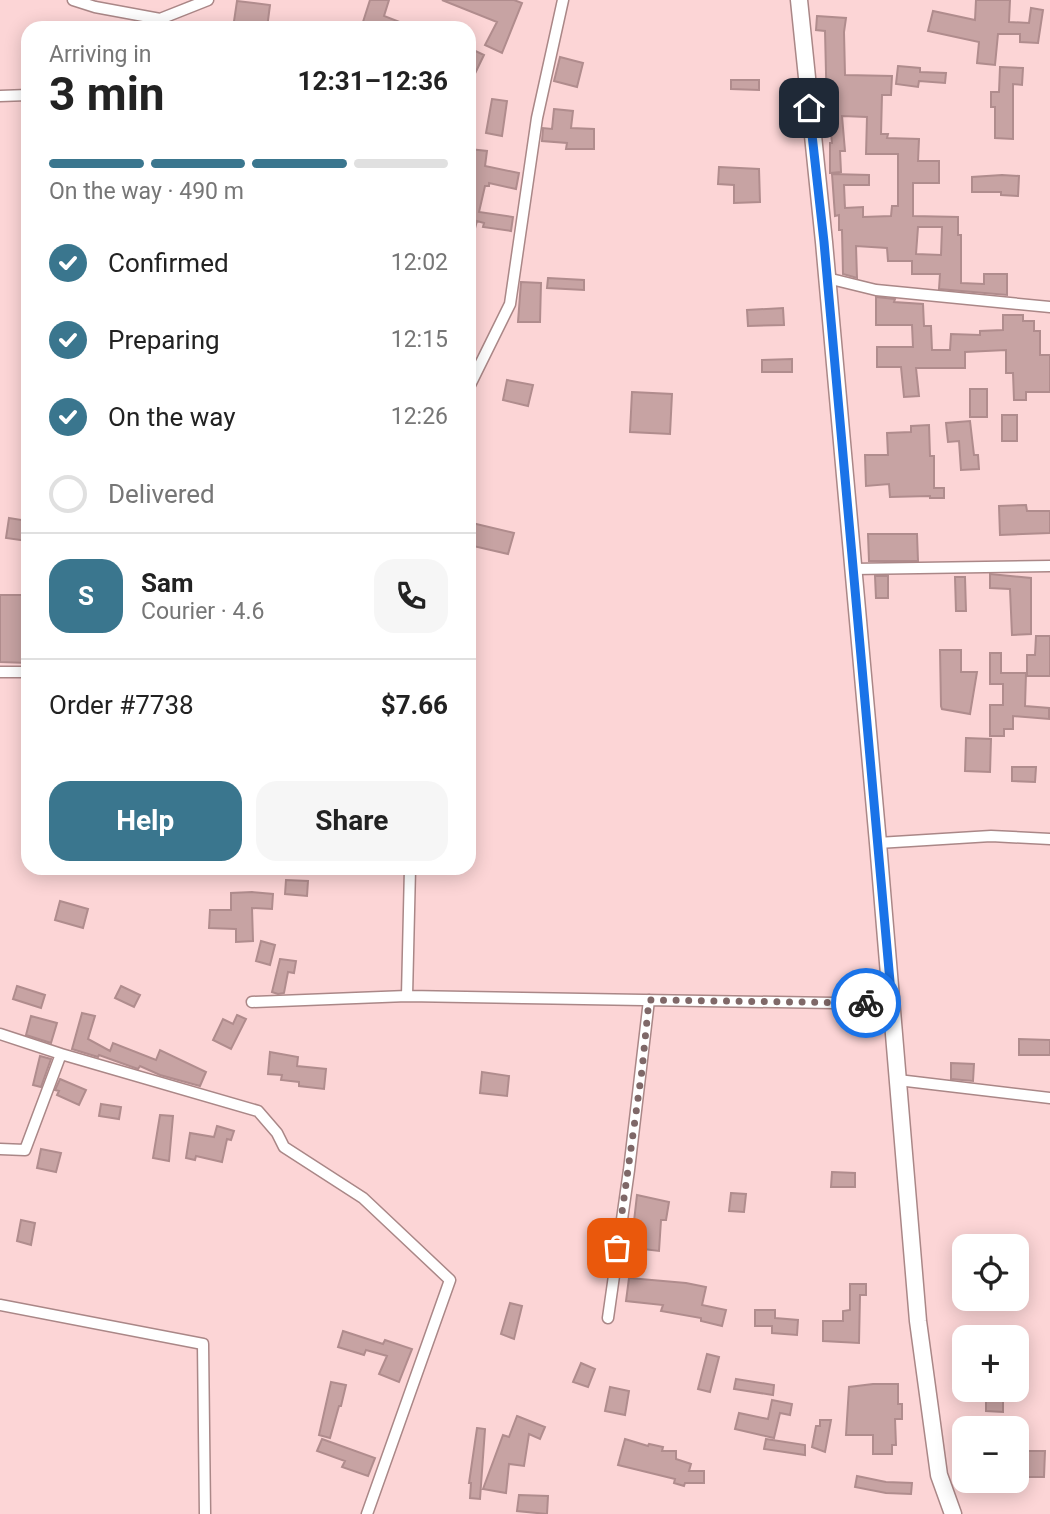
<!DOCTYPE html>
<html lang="en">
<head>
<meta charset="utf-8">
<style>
  body { margin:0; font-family:Roboto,sans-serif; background:#f6f6f6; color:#222; height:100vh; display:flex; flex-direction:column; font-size:26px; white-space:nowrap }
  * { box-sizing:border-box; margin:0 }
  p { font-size:23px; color:#767676 }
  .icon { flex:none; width:38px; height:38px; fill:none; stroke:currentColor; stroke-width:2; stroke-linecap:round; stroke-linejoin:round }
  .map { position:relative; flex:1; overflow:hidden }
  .sheet { position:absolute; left:21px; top:21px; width:455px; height:854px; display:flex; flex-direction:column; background:#fff; border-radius:21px; box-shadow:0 4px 18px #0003 }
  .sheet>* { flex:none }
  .tools { position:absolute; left:952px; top:1234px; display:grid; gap:14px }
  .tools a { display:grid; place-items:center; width:77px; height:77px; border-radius:14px; background:#fff; box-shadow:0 4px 18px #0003; font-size:35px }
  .pin { position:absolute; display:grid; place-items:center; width:60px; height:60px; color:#fff; margin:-30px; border-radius:14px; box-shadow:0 4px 10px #0006 }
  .courier { position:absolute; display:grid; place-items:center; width:70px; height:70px; margin:-35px; border:5px solid #1a73e8; border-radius:50%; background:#fff; color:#222; box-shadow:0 2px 9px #0007 }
  .overview em { font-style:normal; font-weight:700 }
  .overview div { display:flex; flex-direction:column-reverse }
  .overview { display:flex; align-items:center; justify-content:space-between; height:119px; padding:0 28px }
  h1 { font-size:46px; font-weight:700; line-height:52px }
  .bar { display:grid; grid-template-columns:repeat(4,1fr); gap:10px 7px; align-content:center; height:84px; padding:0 28px }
  .bar i { height:9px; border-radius:5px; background:#e0e0e0 }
  .bar .selected { background:#3a768e }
  .bar p { grid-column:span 4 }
  .line { display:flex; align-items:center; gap:18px; padding:0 28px; border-top:2px solid #e0e0e0 }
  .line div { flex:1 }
  .round { display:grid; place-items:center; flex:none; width:74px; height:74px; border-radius:21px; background:#f6f6f6 }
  ol { padding:0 28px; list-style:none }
  li { display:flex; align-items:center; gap:21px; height:77px }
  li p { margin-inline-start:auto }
  li .icon { padding:7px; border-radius:50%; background:#3a768e; color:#fff; stroke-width:4 }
  li:last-child { color:#767676 }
  li i { width:38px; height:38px; border:4px solid #e0e0e0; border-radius:50% }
  .button { display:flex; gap:14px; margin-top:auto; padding:14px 28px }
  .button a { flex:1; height:80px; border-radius:21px; background:#3a768e; color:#fff; font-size:28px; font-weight:700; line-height:80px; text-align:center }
  .button a+a { background:#f6f6f6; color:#222 }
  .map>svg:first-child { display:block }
</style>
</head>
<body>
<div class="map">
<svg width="1050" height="1514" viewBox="0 0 1050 1514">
  <rect width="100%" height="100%" fill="#fcd5d6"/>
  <!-- building -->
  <path fill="#c7a3a3" stroke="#b08c8d" stroke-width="2" fill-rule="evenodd" d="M 370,0 L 389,0 L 384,16 L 415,28 L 372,28 L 362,25 Z
    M 442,0 L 514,0 L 522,3 L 502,53 L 485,45 L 497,22 Z
    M 976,0 L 1010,0 L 1009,22 L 1029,23 L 1031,8 L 1043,10 L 1038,43 L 1020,42 L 1020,34 L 998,34 L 995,65 L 977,63 L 979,42 L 928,31 L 933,11 L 975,20 Z
    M 237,1 L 270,5 L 267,28 L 233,28 Z
    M 817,16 L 846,18 L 844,32 L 845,75 L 892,76 L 891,95 L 882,95 L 881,134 L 888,134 L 887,138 L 919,139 L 918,161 L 939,161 L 939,183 L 913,183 L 913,216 L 958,217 L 958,235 L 961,235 L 961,283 L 984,284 L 984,274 L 1007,274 L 1007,295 L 939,289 L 940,274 L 912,274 L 912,261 L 888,261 L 887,248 L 856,246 L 857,278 L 843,274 L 842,230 L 839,230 L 839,215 L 835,216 L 832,174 L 869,175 L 869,185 L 844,185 L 845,208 L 863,207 L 863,217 L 891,216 L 892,206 L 898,206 L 898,154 L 866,154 L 867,117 L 842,116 L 845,151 L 840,151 L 841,172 L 830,173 L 830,143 L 832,143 L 829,114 L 827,114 L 825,31 L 816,30 ZM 918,227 L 942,227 L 941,255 L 916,254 Z
    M 469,48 L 484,55 L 469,86 Z
    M 560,57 L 583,63 L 577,87 L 554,81 Z
    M 898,66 L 920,68 L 920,72 L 946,73 L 945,83 L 919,81 L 918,87 L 896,84 Z
    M 1000,67 L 1023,68 L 1022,85 L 1013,84 L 1013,139 L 995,138 L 995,107 L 991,107 L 991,92 L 999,92 Z
    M 731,80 L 759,80 L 759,90 L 731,89 Z
    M 492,99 L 507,101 L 502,136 L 486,133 Z
    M 554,109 L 573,111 L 571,128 L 594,129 L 594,149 L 566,149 L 567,143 L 542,141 L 543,128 L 552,129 Z
    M 469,149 L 487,151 L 485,166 L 519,173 L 516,189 L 489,183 L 489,186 L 485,186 L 479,212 L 513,217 L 511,231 L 483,227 L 484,223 L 477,221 L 473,236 L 469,236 Z
    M 719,167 L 759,169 L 760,202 L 734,203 L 734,185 L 718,184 Z
    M 1002,175 L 1019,176 L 1018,196 L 1001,195 L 1001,192 L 972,192 L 972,177 Z
    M 548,278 L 584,280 L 584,290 L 547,288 Z
    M 521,282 L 541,283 L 540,322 L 518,322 Z
    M 876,297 L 895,299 L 894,302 L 923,304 L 924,326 L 931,326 L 932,350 L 950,350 L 951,334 L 980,335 L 980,331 L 1003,330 L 1003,315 L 1023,315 L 1023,321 L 1034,321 L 1034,331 L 1040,331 L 1040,355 L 1050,355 L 1050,392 L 1026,392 L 1026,400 L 1014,400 L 1013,373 L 1006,373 L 1006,350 L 965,352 L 965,368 L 916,368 L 919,396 L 904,397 L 901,367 L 877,367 L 877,347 L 913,347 L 912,325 L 876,325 Z
    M 783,308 L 784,325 L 748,326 L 747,310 Z
    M 792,359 L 792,372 L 762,372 L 762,360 Z
    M 507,380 L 533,385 L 528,406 L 503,400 Z
    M 970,389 L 987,389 L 987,417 L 970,417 Z
    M 632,392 L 672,394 L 670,434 L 630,432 Z
    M 1002,415 L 1017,415 L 1017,441 L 1002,441 Z
    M 970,421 L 974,455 L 978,455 L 979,469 L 961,470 L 959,441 L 948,442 L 946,423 Z
    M 929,425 L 930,456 L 934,456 L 934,488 L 944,488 L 944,498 L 930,498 L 930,496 L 890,497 L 889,484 L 866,486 L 865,455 L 888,455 L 887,433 L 911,432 L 911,426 Z
    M 1026,505 L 1027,511 L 1050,511 L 1050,533 L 1000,535 L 999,506 Z
    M 9,518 L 28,521 L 28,541 L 6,538 Z
    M 472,523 L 514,533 L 508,554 L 469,545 Z
    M 868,534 L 917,534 L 918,561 L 869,561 Z
    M 990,574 L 1031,578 L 1031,634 L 1012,635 L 1010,589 L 990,588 Z
    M 875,576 L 888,576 L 888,598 L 876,598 Z
    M 955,577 L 965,577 L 966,611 L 956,611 Z
    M 0,595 L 22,595 L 22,638 L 28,638 L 28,663 L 0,662 Z
    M 1036,636 L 1050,636 L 1050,676 L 1027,676 L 1027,655 L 1035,655 Z
    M 940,650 L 961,650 L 961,672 L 977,672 L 970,714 L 942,709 L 941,706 Z
    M 990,653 L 1001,653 L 1001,673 L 1026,673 L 1025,706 L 1049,708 L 1049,719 L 1013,716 L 1013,729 L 1004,729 L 1004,736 L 990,736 L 990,705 L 1003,705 L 1003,684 L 990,684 Z
    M 966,738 L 991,739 L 990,772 L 965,771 Z
    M 1012,767 L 1036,767 L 1035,782 L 1012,781 Z
    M 286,880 L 308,881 L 307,896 L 285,894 Z
    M 252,892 L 273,894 L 272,909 L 252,908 L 253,941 L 236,942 L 236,929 L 209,928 L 210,910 L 231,910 L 231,893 Z
    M 60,901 L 88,909 L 83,928 L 55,920 Z
    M 261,941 L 275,945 L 270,965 L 256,961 Z
    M 280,959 L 296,961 L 294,973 L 288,972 L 284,993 L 278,994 L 272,992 Z
    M 17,986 L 45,995 L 41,1008 L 13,999 Z
    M 121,986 L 140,995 L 134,1007 L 115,998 Z
    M 82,1013 L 95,1016 L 88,1039 L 110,1051 L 113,1043 L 156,1060 L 160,1050 L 206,1072 L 200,1086 L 160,1075 L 140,1066 L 138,1069 L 99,1055 L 98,1057 L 72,1049 Z
    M 237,1015 L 246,1019 L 231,1049 L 213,1040 L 223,1019 L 233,1024 Z
    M 31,1016 L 57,1023 L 51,1043 L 26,1035 Z
    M 1019,1039 L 1050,1040 L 1050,1055 L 1019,1055 Z
    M 270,1052 L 298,1057 L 297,1066 L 326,1069 L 324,1089 L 299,1086 L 299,1082 L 281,1080 L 282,1075 L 268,1074 Z
    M 40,1056 L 51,1059 L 41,1087 L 33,1085 Z
    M 951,1063 L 974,1064 L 973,1081 L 951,1079 Z
    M 482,1072 L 509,1076 L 507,1096 L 480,1093 Z
    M 60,1079 L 86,1090 L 79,1105 L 57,1095 L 59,1091 L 55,1090 Z
    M 101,1104 L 121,1107 L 119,1119 L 99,1116 Z
    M 160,1115 L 173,1116 L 169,1161 L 153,1158 Z
    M 217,1126 L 234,1131 L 231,1140 L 227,1139 L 222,1162 L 196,1156 L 195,1160 L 186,1158 L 190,1133 L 214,1137 Z
    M 41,1149 L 61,1153 L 56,1172 L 37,1168 Z
    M 832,1172 L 855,1173 L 855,1187 L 831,1187 Z
    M 731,1193 L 746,1194 L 744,1212 L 729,1211 Z
    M 637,1195 L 669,1202 L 666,1220 L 661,1220 L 659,1251 L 627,1247 L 628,1230 L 633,1230 Z
    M 21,1220 L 35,1223 L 31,1245 L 17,1241 Z
    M 629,1278 L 686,1283 L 706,1287 L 702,1305 L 726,1310 L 722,1326 L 701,1321 L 701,1318 L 661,1311 L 663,1305 L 626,1301 Z
    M 850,1284 L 866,1284 L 866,1295 L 860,1295 L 859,1343 L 823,1341 L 823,1321 L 843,1321 L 843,1311 L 850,1310 Z
    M 510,1303 L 522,1306 L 514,1339 L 501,1334 Z
    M 755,1310 L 775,1310 L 775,1318 L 798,1320 L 797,1335 L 772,1333 L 772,1326 L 755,1326 Z
    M 343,1331 L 383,1344 L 385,1340 L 412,1349 L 399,1382 L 379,1374 L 387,1356 L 366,1350 L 364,1355 L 338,1347 Z
    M 707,1354 L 719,1357 L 710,1392 L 698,1389 Z
    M 581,1363 L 595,1369 L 588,1387 L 573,1382 Z
    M 736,1379 L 774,1385 L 773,1395 L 734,1389 Z
    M 331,1382 L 346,1385 L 341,1406 L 339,1406 L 330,1438 L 319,1435 Z
    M 873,1384 L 898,1384 L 898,1404 L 902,1404 L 902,1419 L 895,1419 L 896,1445 L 892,1445 L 892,1454 L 873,1454 L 873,1435 L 846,1435 L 849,1387 Z
    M 610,1387 L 629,1391 L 625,1415 L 605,1411 Z
    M 986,1390 L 1003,1390 L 1003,1412 L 986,1411 Z
    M 772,1400 L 792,1404 L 790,1415 L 780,1413 L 774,1438 L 735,1429 L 739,1413 L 768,1419 Z
    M 517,1416 L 545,1427 L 540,1439 L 529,1434 L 524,1466 L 509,1464 L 506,1493 L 483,1489 L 503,1435 L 509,1437 Z
    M 820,1420 L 831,1420 L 825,1452 L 812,1447 L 816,1426 L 820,1426 Z
    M 477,1428 L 485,1429 L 480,1499 L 470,1498 L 471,1483 L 469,1483 Z
    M 322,1439 L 375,1458 L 368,1476 L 342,1467 L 345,1461 L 317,1451 Z
    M 625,1439 L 648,1446 L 649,1444 L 663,1447 L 662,1451 L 676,1451 L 676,1459 L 691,1464 L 689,1471 L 704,1471 L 704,1483 L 685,1483 L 684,1486 L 674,1483 L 675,1479 L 618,1465 Z
    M 766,1439 L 805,1445 L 805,1455 L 764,1449 Z
    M 1017,1451 L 1045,1451 L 1044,1477 L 1017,1477 Z
    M 857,1476 L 886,1482 L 912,1483 L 911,1494 L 886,1493 L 855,1487 Z
    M 519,1495 L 548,1496 L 547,1514 L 517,1511 Z"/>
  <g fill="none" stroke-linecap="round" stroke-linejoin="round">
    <defs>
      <path id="street" d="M 73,0 L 95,7 L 160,19
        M 150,28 L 160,19 L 208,0
        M 0,96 L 28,95
        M 827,278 L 876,290 L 1050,307
        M 469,387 L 510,304 L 537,118 L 563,0
        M 853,569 L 1050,566
        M 0,672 L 28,672
        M 878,843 L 991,836 L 1050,839
        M 407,996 L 410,868
        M 252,1002 L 407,996 L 892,1004
        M 0,1034 L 61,1054
        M 898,1080 L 1050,1098
        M 0,1149 L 25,1150 L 61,1054 L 258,1111 L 277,1133 L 284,1147 L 363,1198 L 450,1280 L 367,1514
        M 0,1305 L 203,1344 L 205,1514
        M 608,1318 L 629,1170 L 649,1000"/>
      <path id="primary" d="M 799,0 L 824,242 L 878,843 L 918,1321 L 939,1475 L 953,1514"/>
    </defs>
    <!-- street casing -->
    <use href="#street" stroke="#aa8787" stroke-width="13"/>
    <!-- primary casing -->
    <use href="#primary" stroke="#aa8787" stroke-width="19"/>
    <!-- street -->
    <use href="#street" stroke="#fff" stroke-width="10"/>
    <!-- primary -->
    <use href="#primary" stroke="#fff" stroke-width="16"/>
  </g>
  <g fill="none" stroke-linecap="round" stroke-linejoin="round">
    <!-- done -->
    <path stroke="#7f6868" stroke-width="7" stroke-dasharray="0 12.6" d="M 617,1248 L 642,1070 L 649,1000 L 866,1003"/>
    <!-- route -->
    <path stroke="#1a73e8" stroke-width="9" d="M 809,108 L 824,242 L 892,1004 L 866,1003"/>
  </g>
</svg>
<div class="tools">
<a><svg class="icon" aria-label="locate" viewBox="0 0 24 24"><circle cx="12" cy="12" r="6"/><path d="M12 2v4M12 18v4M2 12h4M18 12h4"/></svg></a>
<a>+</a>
<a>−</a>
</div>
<div class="pin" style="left:617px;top:1248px;background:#ea580c"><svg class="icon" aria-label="bag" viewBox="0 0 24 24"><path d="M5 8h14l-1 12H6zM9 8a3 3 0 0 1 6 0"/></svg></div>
<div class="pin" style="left:809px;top:108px;background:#1f2937"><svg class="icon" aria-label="home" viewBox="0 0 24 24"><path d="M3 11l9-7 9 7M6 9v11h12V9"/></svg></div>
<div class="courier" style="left:866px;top:1003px"><svg class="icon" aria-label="bike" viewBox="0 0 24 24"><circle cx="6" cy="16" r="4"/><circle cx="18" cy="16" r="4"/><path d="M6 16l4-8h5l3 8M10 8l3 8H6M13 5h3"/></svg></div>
<section class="sheet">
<div class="overview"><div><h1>3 min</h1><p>Arriving in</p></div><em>12:31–12:36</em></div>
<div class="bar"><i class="selected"></i><i class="selected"></i><i class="selected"></i><i></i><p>On the way · 490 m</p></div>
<ol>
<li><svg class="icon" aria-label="check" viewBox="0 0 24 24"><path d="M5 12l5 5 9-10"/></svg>Confirmed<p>12:02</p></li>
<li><svg class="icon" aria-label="check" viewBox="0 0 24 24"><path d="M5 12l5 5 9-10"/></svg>Preparing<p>12:15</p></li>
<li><svg class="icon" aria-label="check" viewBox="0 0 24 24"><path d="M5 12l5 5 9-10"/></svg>On the way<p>12:26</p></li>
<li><i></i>Delivered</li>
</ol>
<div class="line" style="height:126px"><b class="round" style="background:#3a768e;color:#fff">S</b><div><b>Sam</b><p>Courier · 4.6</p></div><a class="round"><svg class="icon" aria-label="phone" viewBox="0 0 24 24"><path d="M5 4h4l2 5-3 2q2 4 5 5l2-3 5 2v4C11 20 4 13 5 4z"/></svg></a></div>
<div class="line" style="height:91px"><div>Order #7738</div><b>$7.66</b></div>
<div class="button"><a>Help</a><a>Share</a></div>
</section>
</div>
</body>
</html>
